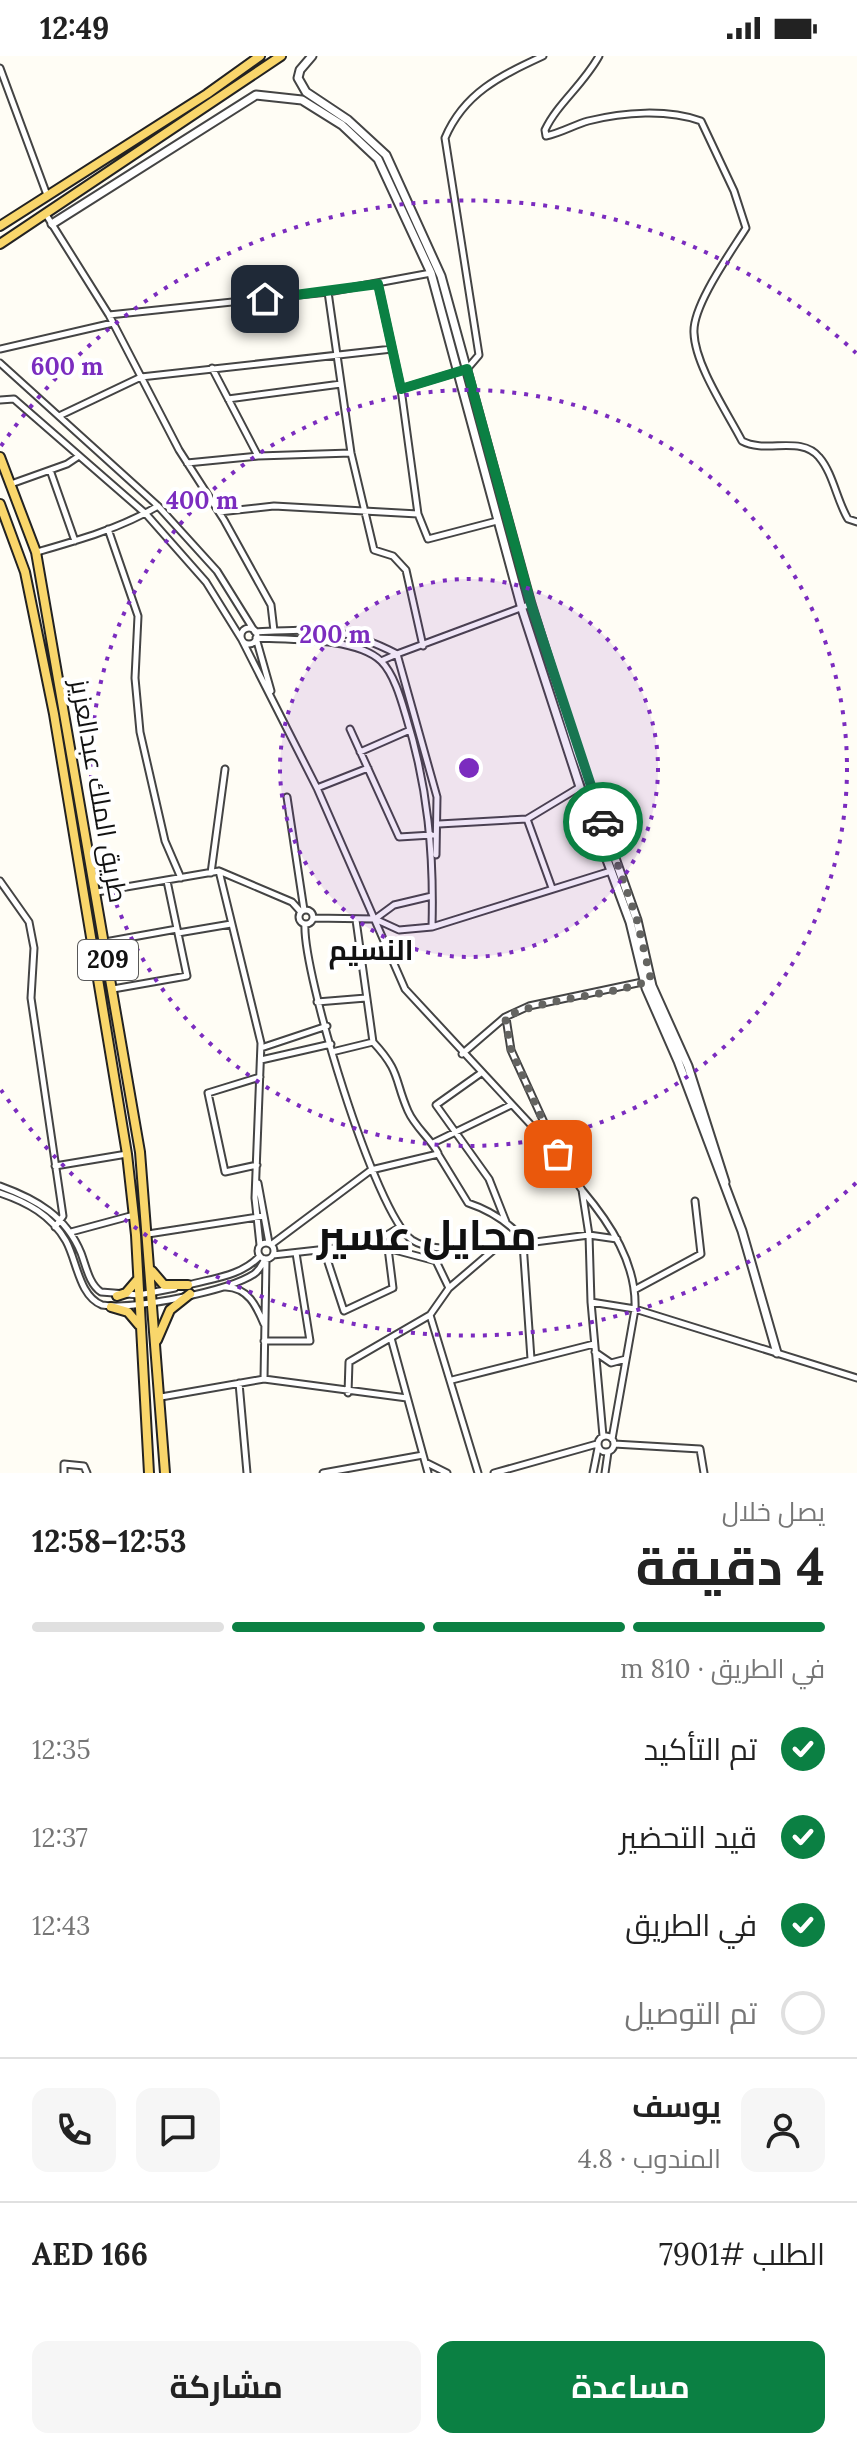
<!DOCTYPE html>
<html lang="ar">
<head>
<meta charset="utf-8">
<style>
  body { margin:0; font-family:Lora,Cairo,serif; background:#f6f6f6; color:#222; direction:rtl; height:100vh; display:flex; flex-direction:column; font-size:30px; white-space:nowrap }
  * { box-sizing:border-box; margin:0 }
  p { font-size:26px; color:#767676 }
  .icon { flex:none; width:44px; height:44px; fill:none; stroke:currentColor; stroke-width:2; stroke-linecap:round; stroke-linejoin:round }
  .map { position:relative; height:1417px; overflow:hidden; direction:ltr }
  .side { display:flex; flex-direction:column; background:#fff; flex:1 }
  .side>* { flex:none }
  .pin { position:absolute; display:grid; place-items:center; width:68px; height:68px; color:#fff; margin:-34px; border-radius:16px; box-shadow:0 4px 12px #0006 }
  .courier { position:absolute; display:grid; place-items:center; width:80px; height:80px; margin:-40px; border:6px solid #0b8043; border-radius:50%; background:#fff; color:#222; box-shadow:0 2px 10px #0007 }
  .head em { font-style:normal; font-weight:700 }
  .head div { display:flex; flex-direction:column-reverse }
  .head { display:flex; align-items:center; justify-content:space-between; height:136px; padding:0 32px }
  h1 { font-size:52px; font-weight:700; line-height:60px }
  .bar { display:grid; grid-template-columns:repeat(4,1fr); gap:12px 8px; align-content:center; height:96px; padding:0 32px }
  .bar i { height:10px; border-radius:6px; background:#e0e0e0 }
  .bar .active { background:#0b8043 }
  .bar p { grid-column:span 4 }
  .line { display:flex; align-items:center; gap:20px; padding:0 32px; border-top:2px solid #e0e0e0 }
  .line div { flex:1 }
  .round { display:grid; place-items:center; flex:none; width:84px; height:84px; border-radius:16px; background:#f6f6f6 }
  ol { padding:0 32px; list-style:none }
  li { display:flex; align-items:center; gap:24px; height:88px }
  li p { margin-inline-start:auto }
  li .icon { padding:8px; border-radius:50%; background:#0b8043; color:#fff; stroke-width:4 }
  li:last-child { color:#767676 }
  li i { width:44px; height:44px; border:4px solid #e0e0e0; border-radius:50% }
  .button { display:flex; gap:16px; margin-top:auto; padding:16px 32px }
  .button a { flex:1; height:92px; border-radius:16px; background:#0b8043; color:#fff; font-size:32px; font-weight:700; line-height:92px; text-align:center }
  .button a+a { background:#f6f6f6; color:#222 }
  .status { display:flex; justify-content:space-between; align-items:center; height:56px; padding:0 40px; background:#fff; direction:ltr }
  .status svg { height:22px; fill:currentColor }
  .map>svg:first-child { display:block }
</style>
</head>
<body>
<div class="status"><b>12:49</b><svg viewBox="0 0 49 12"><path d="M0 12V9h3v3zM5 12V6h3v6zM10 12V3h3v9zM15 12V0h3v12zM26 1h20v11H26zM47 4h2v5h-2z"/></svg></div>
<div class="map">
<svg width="857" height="1417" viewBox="0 0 857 1417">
  <rect width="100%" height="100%" fill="#fffdf5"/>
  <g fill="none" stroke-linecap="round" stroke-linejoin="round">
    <defs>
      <path id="minor" d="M 599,0 C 583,29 557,48 545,74 L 546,80 C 561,77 574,69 588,65 C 624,56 667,53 701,65 L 734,135 L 746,172 C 731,196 692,250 694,277 C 695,309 727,356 742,385 C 766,398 801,379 819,401 C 833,417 837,445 848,463 L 857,466
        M 0,12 L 47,139
        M 45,157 L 109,259 L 179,394 L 224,464 L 271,549 L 274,575
        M 378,228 L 401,333 L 418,458 L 428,483 L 497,465
        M 328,236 L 351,397 L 374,494 L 393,500 L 406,514 L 423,590
        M 109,259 L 328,236 L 431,217
        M 0,293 L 113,267
        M 0,307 L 158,450 L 217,515 L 255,576 C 314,573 344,570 397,598
        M 212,312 L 258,400
        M 401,333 L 467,313 L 479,299 L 445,82 C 464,37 500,20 543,0
        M 228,343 L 341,328
        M 0,344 L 14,343 L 146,458 L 206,526 L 242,584 L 317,732 L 405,933 L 558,1098 L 582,1134 L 589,1179 L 591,1246 L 603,1380
        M 59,360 L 141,321 L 392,293
        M 187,407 L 258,400 L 351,397
        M 50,414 L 75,485
        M 11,428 L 67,408 L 79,400
        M 219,456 L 274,450 L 418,458
        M 108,473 L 138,560 L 135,622 L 140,676 L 165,785 L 181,822
        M 37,496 C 79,484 121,472 158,450
        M241 580a8 8 0 1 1 16 0a8 8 0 1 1-16 0Z
        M 381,605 L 397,598
        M 271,635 L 256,582 C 289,584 356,581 381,605 C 394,618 401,643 406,660 C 428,731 434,798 432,871
        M 350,673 L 399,781 L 432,779
        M 360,696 L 410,674
        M 317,732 L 368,712
        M 287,741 L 304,854
        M 527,763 L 580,731
        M 439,768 L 527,763 L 552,832
        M 436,799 L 437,741 L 397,598 L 531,548
        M 219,815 L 261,987 L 255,1142 L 260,1189
        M 211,817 L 225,713
        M 0,825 L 29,866 L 34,892 L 31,942 L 63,1160 L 55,1171
        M 97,836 L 219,815 L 292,846 L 301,856
        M299 861a7 7 0 1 1 14 0a7 7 0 1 1-14 0Z
        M 313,862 L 375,863 L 399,874 L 432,871 L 611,815
        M 375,863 L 394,849 L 432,840
        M 305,868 C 302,915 375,1158 412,1184 C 433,1198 473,1190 497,1191 L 449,1232 L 430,1259 L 478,1417
        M 178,877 L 231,868
        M 105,886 L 177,873
        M 113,933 L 187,920 L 167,825
        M 317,946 L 366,942
        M 506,962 L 511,994 L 558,1097
        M 373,986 C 401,1016 394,1023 408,1055 C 415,1071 430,1082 438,1097
        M 261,992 L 327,970
        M 332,996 L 373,986 L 356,864
        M 462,998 L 505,961 L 529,950 L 647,925
        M 261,1004 L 331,988
        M 481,1017 L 436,1049 L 489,1123 L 506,1166
        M 433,1087 L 511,1049
        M 257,1109 L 225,1116 L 208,1037 L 260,1021
        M 55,1110 L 127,1098
        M 258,1127 L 269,1187
        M 0,1130 C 36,1143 66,1160 81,1197 C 86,1210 89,1228 101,1236 L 139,1239 L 175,1232
        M 582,1134 C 610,1167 637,1208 635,1253 L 591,1246
        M 0,1137 C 27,1146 51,1159 66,1185 C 77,1205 79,1240 102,1249 C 134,1254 228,1235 254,1218 C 260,1214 262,1208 265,1203
        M 71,1176 L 134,1159
        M 148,1178 L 264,1160
        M258 1195a8 8 0 1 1 16 0a8 8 0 1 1-16 0Z
        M 523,1187 L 531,1303
        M 272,1188 L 371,1114 L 438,1098 L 468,1147 C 492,1155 511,1168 527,1187
        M 372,1188 L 436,1205 L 449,1232
        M 497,1191 L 589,1179 L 617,1183
        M 324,1194 L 344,1255 L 393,1232 L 388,1192
        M 273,1199 L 372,1188 L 400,1171
        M 188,1229 C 214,1222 241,1220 260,1200
        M 226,1231 C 248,1232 256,1249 264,1268
        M 636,1233 L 701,1198 L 695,1145
        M 391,1282 L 428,1417
        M 264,1285 L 310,1285 L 296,1197
        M 595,1296 L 611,1307 L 626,1303
        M 264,1323 L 266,1204
        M 452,1324 L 594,1288
        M 239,1327 L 247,1417
        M 348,1337 L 349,1306 L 430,1259
        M 161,1341 L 264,1323 L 407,1342
        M598 1388a8 8 0 1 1 16 0a8 8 0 1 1-16 0Z
        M 612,1383 L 635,1253 L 857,1322
        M 614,1388 L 700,1393 L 704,1417
        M 425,1406 L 447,1417
        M 64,1417 L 64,1408 L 84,1410 L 87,1417
        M 323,1417 L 423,1399
        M 494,1417 L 597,1388
        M 593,1417 L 598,1392
        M 605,1417 L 608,1396"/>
      <path id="tertiary" d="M 312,0 L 300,14 L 298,22 L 306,36 L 348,64 L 386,99 L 441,220 L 531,548 L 577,695 L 637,864 L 652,930 L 688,1010 L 725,1126
        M 52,168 L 256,39 L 302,44 L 342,69 L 378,103 L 431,217 L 522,553 L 580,731 L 630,866 L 646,932 L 678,1005 L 742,1175 L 777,1297"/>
      <path id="primary" d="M 0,170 L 207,38 L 260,0
        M 0,188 L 281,0
        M 0,401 L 36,496 L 140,1096 L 165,1417
        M 0,448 L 25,516 L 54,658 L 127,1098 L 136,1179 L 149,1417
        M 152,1215 L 164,1229 L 188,1229
        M 117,1240 L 126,1237 L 138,1223
        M 111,1251 L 128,1256 L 139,1269
        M 157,1284 L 170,1254 L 190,1238"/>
    </defs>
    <!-- minor casing -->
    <use href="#minor" stroke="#444" stroke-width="9"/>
    <!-- tertiary casing -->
    <use href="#tertiary" stroke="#444" stroke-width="11"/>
    <!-- primary casing -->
    <use href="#primary" stroke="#222" stroke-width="12"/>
    <!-- minor -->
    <use href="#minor" stroke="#fff" stroke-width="5"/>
    <!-- tertiary -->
    <use href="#tertiary" stroke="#fff" stroke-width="7"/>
    <!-- primary -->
    <use href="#primary" stroke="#f9d66b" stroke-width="8"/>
  </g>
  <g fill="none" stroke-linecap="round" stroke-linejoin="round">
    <!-- done -->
    <path stroke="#646461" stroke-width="8" stroke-dasharray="0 14.4" d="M 558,1098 L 511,994 L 505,961 C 551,940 604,942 651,924 L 637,864 L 603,766"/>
    <!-- route -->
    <path stroke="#0b8043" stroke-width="10" d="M 265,243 L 378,228 L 401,333 L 467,313 L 531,548 L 603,766"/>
  </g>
  <!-- distance rings -->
  <circle cx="469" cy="712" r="189" fill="#7b2cbf" fill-opacity=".12"/>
  <g fill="none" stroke="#7b2cbf" stroke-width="4" stroke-dasharray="4 8">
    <circle cx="469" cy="712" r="189"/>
    <circle cx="469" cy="712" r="378"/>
    <path d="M856 1127A568 568 0 0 1 1 1034M1 390A568 568 0 0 1 856 297"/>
  </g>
  <g text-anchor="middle" stroke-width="8" stroke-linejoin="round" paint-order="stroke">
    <!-- shield labels -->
    <rect fill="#fff" stroke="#585858" stroke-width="2" x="78" y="884" width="60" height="40" rx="6"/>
    <g font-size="24" font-weight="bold" fill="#111">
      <text x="108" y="912">209</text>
    </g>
    <!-- street labels -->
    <g font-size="26" fill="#111" stroke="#fff">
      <text transform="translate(99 735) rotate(80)" y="9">طريق الملك عبدالعزيز</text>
    </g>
    <!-- neighbourhood labels -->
    <g font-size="28" font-weight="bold" fill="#111" stroke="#fff">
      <text x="371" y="904">النسيم</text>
    </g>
    <!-- town labels -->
    <g font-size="42" font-weight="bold" fill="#111" stroke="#fff">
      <text x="427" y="1194">محايل عسير</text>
    </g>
  </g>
  <circle cx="469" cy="712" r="12" fill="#7b2cbf" stroke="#fff" stroke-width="4"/>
  <g font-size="24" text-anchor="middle" font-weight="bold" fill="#7b2cbf" stroke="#fff" stroke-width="8" stroke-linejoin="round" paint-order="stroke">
    <text x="67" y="319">600 m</text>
    <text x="202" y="453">400 m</text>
    <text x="335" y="587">200 m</text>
  </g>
</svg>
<div class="pin" style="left:558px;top:1098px;background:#ea580c"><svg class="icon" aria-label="bag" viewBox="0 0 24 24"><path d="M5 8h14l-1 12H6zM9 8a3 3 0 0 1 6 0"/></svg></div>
<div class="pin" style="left:265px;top:243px;background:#1f2937"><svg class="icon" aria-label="home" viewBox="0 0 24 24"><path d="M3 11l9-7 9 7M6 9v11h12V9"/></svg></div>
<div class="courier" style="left:603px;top:766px"><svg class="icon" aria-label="car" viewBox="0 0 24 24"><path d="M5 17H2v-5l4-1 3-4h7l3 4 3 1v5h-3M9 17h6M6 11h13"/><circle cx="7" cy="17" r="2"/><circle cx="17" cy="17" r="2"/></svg></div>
</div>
<section class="side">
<div class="head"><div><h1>4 دقيقة</h1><p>يصل خلال</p></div><em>12:53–12:58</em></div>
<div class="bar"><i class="active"></i><i class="active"></i><i class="active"></i><i></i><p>في الطريق · 810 m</p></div>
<ol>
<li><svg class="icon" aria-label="check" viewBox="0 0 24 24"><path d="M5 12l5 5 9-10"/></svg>تم التأكيد<p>12:35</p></li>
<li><svg class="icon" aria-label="check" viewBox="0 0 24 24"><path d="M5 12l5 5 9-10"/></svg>قيد التحضير<p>12:37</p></li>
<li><svg class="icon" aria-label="check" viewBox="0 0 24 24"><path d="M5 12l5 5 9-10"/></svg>في الطريق<p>12:43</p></li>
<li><i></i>تم التوصيل</li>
</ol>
<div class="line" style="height:144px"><a class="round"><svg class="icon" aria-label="person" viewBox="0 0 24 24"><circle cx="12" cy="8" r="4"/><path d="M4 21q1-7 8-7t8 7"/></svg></a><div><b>يوسف</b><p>المندوب · 4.8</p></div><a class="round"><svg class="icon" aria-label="chat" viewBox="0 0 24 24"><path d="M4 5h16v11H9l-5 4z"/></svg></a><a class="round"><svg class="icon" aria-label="phone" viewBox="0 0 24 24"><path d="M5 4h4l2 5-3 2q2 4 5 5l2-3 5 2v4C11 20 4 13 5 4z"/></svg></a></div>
<div class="line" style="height:104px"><div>الطلب #7901</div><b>AED 166</b></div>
<div class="button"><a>مساعدة</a><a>مشاركة</a></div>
</section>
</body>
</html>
